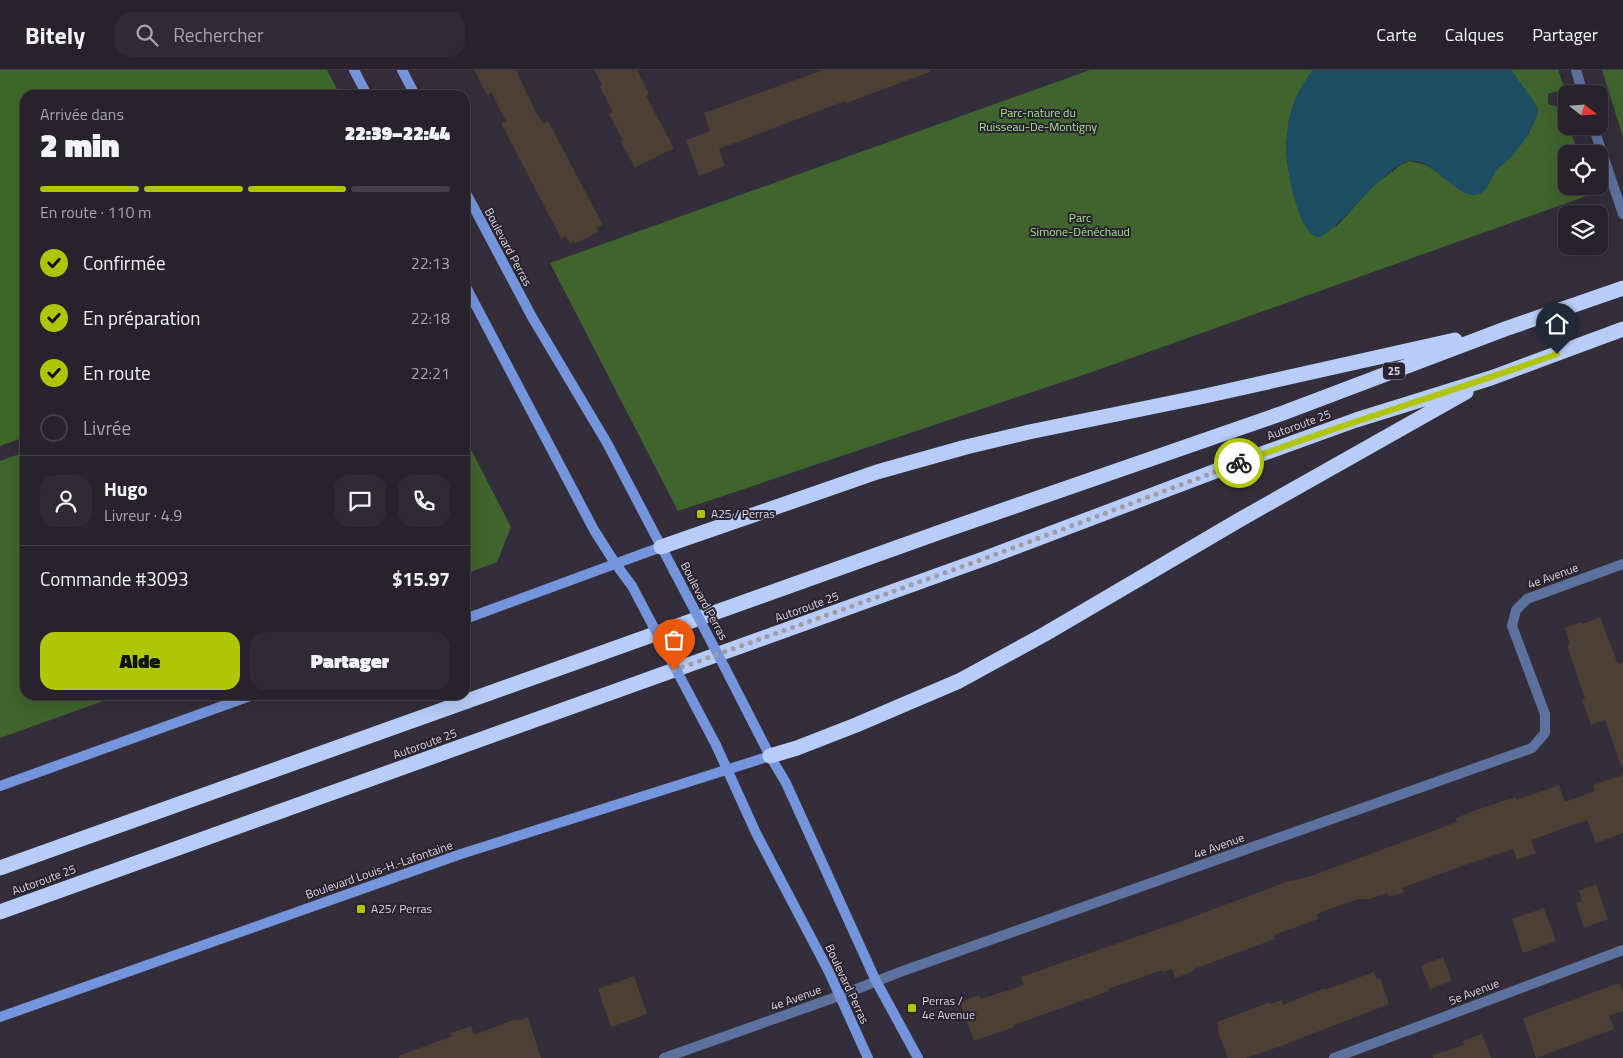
<!DOCTYPE html>
<html lang="fr">
<head>
<meta charset="utf-8">
<style>
  body { margin:0; font-family:"Titillium Web",sans-serif; background:#2f2a34; color:#f1f3f6; height:100vh; display:flex; flex-direction:column; font-size:19px; white-space:nowrap }
  * { box-sizing:border-box; margin:0 }
  p { font-size:16px; color:#a4a4a9 }
  .icon { flex:none; width:28px; height:28px; fill:none; stroke:currentColor; stroke-width:2; stroke-linecap:round; stroke-linejoin:round }
  .map { position:relative; flex:1; overflow:hidden }
  .sheet { position:absolute; left:20px; top:20px; width:450px; height:610px; display:flex; flex-direction:column; background:#27222c; border-radius:15px; box-shadow:0 5px 20px #0002,0 0 0 1px #433f48 }
  .sheet>* { flex:none }
  .needle { width:32px; rotate:107deg }
  .tools { position:absolute; left:1558px; top:15px; display:grid; gap:10px }
  .tools a { display:grid; place-items:center; width:50px; height:50px; border-radius:10px; background:#27222c; box-shadow:0 5px 20px #0002,0 0 0 1px #433f48; font-size:25px }
  .pin { position:absolute; display:grid; place-items:center; width:42px; height:42px; color:#fff; margin:-51px -21px; border-radius:50% 50% 50% 0; rotate:-45deg; box-shadow:0 0 5px #0007 }
  .pin .icon { rotate:45deg }
  .courier { position:absolute; display:grid; place-items:center; width:50px; height:50px; margin:-25px; border:4px solid #afc507; border-radius:50%; background:#fff; color:#222; box-shadow:0 1px 6px #0007 }
  .headline em { font-style:normal; font-weight:800 }
  .headline div { display:flex; flex-direction:column-reverse }
  .headline { display:flex; align-items:center; justify-content:space-between; height:85px; padding:0 20px }
  h1 { font-size:32px; font-weight:800; line-height:38px }
  .bar { display:grid; grid-template-columns:repeat(4,1fr); gap:8px 5px; align-content:center; height:60px; padding:0 20px }
  .bar i { height:6px; border-radius:4px; background:#433f48 }
  .bar .active { background:#afc507 }
  .bar p { grid-column:span 4 }
  .line { display:flex; align-items:center; gap:12px; padding:0 20px; border-top:1px solid #433f48 }
  .line div { flex:1 }
  .round { display:grid; place-items:center; flex:none; width:52px; height:52px; border-radius:15px; background:#2f2a34 }
  ol { padding:0 20px; list-style:none }
  li { display:flex; align-items:center; gap:15px; height:55px }
  li p { margin-inline-start:auto }
  li .icon { padding:5px; border-radius:50%; background:#afc507; color:#111; stroke-width:4 }
  li:last-child { color:#a4a4a9 }
  li i { width:28px; height:28px; border:2px solid #433f48; border-radius:50% }
  .cta { display:flex; gap:10px; margin-top:auto; padding:10px 20px }
  .cta a { flex:1; height:58px; border-radius:15px; background:#afc507; color:#111; font-size:20px; font-weight:800; line-height:58px; text-align:center }
  .cta a+a { background:#2f2a34; color:#f1f3f6 }
  header { display:flex; align-items:center; gap:30px; box-sizing:border-box; height:70px; padding:0 25px; background:#27222c; border-bottom:1px solid #433f48 }
  header strong { font-size:24px }
  nav { display:flex; gap:28px; margin-inline-start:auto; font-size:18px }
  .search { width:350px; height:45px; background:#2f2a34; display:flex; align-items:center; gap:12px; box-sizing:border-box; padding:0 18px; border-radius:15px; color:#a4a4a9; font-size:19px }
  .map>svg:first-child { display:block }
</style>
</head>
<body>
<header>
<strong>Bitely</strong>
<div class="search"><svg class="icon" aria-label="search" viewBox="0 0 24 24"><circle cx="10" cy="10" r="6"/><path d="M15 15l6 6"/></svg>Rechercher</div>
<nav><a>Carte</a><a>Calques</a><a>Partager</a></nav>
</header>
<div class="map">
<svg width="1623" height="988" viewBox="0 0 1623 988">
  <rect width="100%" height="100%" fill="#342e3b"/>
  <!-- green -->
  <path fill="#3f642e" d="M 1090,0 L 1313,0 L 1297,25 L 1289,49 L 1286,77 L 1289,104 L 1336,157 L 1374,115 L 1402,94 L 1409,91 L 1426,95 L 1438,103 L 1496,100 L 1510,88 L 1528,65 L 1536,47 L 1538,39 L 1511,0 L 1558,0 L 1565,19 L 1548,24 L 1548,34 L 1563,39 L 1566,49 L 1566,56 L 1569,56 L 1578,84 L 1566,84 L 1566,116 L 1589,116 L 1592,124 L 1095,301 L 678,441 L 550,193 Z
    M 1602,0 L 1623,0 L 1623,67 Z
    M 465,368 L 511,457 L 497,492 L 465,504 Z
    M 25,382 L 25,625 L 120,625 L 0,668 L 0,391 Z"/>
  <!-- forest -->
  <path fill="#3e6928" d="M 0,0 L 327,0 L 340,25 L 25,25 L 25,367 L 0,376 Z"/>
  <!-- water -->
  <path fill="#1b4e63" d="M 1313,0 L 1511,0 C 1515,7 1538,35 1538,40 C 1537,54 1519,79 1509,89 C 1505,93 1499,96 1496,101 C 1490,110 1487,125 1474,125 C 1451,124 1432,86 1408,91 C 1381,98 1331,170 1317,167 C 1297,162 1286,95 1286,77 C 1286,69 1288,59 1289,51 C 1292,32 1301,15 1313,0 Z"/>
  <!-- building -->
  <path fill="#4c3f34" d="M 474,0 L 516,0 L 537,45 L 538,44 L 543,54 L 548,51 L 603,155 L 596,158 L 598,162 L 575,174 L 573,172 L 570,174 L 566,166 L 561,168 L 501,53 L 506,51 L 491,22 L 487,25 Z
    M 594,0 L 637,0 L 649,24 L 646,26 L 674,78 L 635,98 L 620,71 L 623,70 L 609,44 L 613,42 L 600,17 L 602,15 Z
    M 823,0 L 930,0 L 930,2 L 846,33 L 845,31 L 719,79 L 725,96 L 699,106 L 686,70 L 710,61 L 704,43 Z
    M 1600,547 L 1618,594 L 1623,592 L 1623,695 L 1621,695 L 1605,650 L 1591,655 L 1582,630 L 1585,629 L 1567,575 L 1570,574 L 1565,558 L 1580,552 L 1583,554 Z
    M 1623,705 L 1623,763 L 1596,773 L 1587,750 L 1531,770 L 1536,783 L 1517,790 L 1513,779 L 1462,796 L 1402,818 L 1404,822 L 1389,827 L 1387,823 L 1370,829 L 1358,829 L 1316,844 L 1318,849 L 1274,865 L 1275,869 L 1194,899 L 1194,901 L 1175,908 L 1172,899 L 1163,902 L 1162,900 L 1108,919 L 1109,921 L 1014,955 L 1014,957 L 974,971 L 960,932 L 979,925 L 981,929 L 1024,915 L 1021,907 L 1179,852 L 1286,812 L 1311,806 L 1457,752 L 1456,748 L 1473,741 L 1516,727 L 1516,730 L 1559,715 L 1565,732 L 1595,721 L 1593,715 Z
    M 1596,814 L 1608,849 L 1584,858 L 1576,833 L 1582,831 L 1579,821 Z
    M 1544,838 L 1556,871 L 1523,883 L 1512,849 Z
    M 1443,887 L 1452,911 L 1430,919 L 1421,896 Z
    M 1374,902 L 1377,909 L 1380,908 L 1389,934 L 1281,976 L 1246,988 L 1228,988 L 1217,959 L 1219,958 L 1217,952 L 1270,932 L 1270,934 L 1282,930 L 1283,935 L 1325,918 L 1325,920 Z
    M 634,906 L 647,944 L 611,957 L 598,919 Z
    M 1619,913 L 1623,922 L 1623,941 L 1609,946 L 1614,959 L 1536,988 L 1523,948 Z
    M 528,947 L 541,988 L 399,988 L 399,986 L 452,966 L 451,963 L 471,956 L 474,965 L 516,949 L 517,951 Z
    M 1482,964 L 1491,988 L 1433,988 L 1433,985 L 1464,975 L 1463,971 Z"/>
  <g fill="none" stroke-linecap="round" stroke-linejoin="round">
    <!-- minor -->
    <path stroke="#5d719e" stroke-width="10" d="M 664,988 L 839,926 L 900,902 L 1532,678 L 1545,663 L 1545,644 L 1512,556 L 1516,540 L 1527,529 L 1623,494
      M 1334,988 L 1623,880"/>
    <!-- tertiary -->
    <path stroke="#5d719e" stroke-width="10" d="M 1576,0 L 1583,24
      M 1593,56 L 1623,144"/>
    <!-- secondary -->
    <path stroke="#7494dc" stroke-width="10" d="M 354,0 L 367,25
      M 402,0 L 415,25
      M 465,121 L 532,247 L 607,373 L 674,501
      M 465,215 L 594,460 L 615,493 L 632,516
      M 465,549 L 661,477
      M 725,598 L 770,686 L 786,713 L 876,911 L 918,988
      M 716,675 L 756,763 L 828,900 L 868,988
      M 0,716 L 253,625
      M 0,947 L 461,784 L 770,686"/>
    <!-- motorway -->
    <path stroke="#b7ccf8" stroke-width="15" d="M 661,477 L 877,402 L 966,377 L 1029,362 L 1205,326 L 1455,270
      M 770,686 L 797,678 L 856,655 L 959,611 L 1045,564 L 1241,449 L 1466,322
      M 0,798 L 946,460 L 1283,343 L 1505,259 L 1623,218
      M 0,842 L 986,488 L 1242,391 L 1356,350 L 1491,308 L 1623,259"/>
    <!-- secondary-bridge -->
    <path stroke="#7494dc" stroke-width="10" d="M 674,501 L 725,598
      M 632,516 L 716,675"/>
  </g>
  <g fill="none" stroke-linecap="round" stroke-linejoin="round">
    <!-- done -->
    <path stroke="#a19ca6" stroke-width="5" stroke-dasharray="0 9" d="M 674,600 L 986,488 L 1239,393"/>
    <!-- route -->
    <path stroke="#afc507" stroke-width="6" d="M 1239,393 C 1344,353 1452,322 1557,284"/>
  </g>
  <!-- markers -->
  <g fill="#afc507" stroke="#2a2431" stroke-width="2">
    <rect x="696" y="439" width="10" height="10" rx="2.5"/>
    <rect x="356" y="834" width="10" height="10" rx="2.5"/>
    <rect x="907" y="933" width="10" height="10" rx="2.5"/>
  </g>
  <g text-anchor="middle" stroke-width="4" stroke-linejoin="round" paint-order="stroke">
    <!-- shield labels -->
    <rect fill="#2a2431" stroke="#a6a1ac" stroke-width="1" x="1383" y="292.5" width="22" height="17" rx="4"/>
    <g font-size="11" font-weight="bold" fill="#dbd7e0">
      <text x="1394" y="305">25</text>
    </g>
    <!-- park labels -->
    <g font-size="12" fill="#a4e388" stroke="#2a2431">
      <text x="1038" y="47">Parc-nature du<tspan x="1038" dy="14">Ruisseau-De-Montigny</tspan></text>
      <text x="1080" y="152">Parc<tspan x="1080" dy="14">Simone-Dénéchaud</tspan></text>
    </g>
    <!-- street labels -->
    <g font-size="12" fill="#dbd7e0" stroke="#2a2431">
      <text transform="translate(508 177) rotate(62)" y="4">Boulevard Perras</text>
      <text transform="translate(1299 355) rotate(-20)" y="4">Autoroute 25</text>
      <text transform="translate(1553 506) rotate(-20)" y="4">4e Avenue</text>
      <text transform="translate(704 531) rotate(62)" y="4">Boulevard Perras</text>
      <text transform="translate(807 537) rotate(-20)" y="4">Autoroute 25</text>
      <text transform="translate(425 674) rotate(-20)" y="4">Autoroute 25</text>
      <text transform="translate(1219 776) rotate(-20)" y="4">4e Avenue</text>
      <text transform="translate(379 800) rotate(-19)" y="4">Boulevard Louis-H.-Lafontaine</text>
      <text transform="translate(44 810) rotate(-20)" y="4">Autoroute 25</text>
      <text transform="translate(847 914) rotate(65)" y="4">Boulevard Perras</text>
      <text transform="translate(1474 922) rotate(-21)" y="4">5e Avenue</text>
      <text transform="translate(796 928) rotate(-20)" y="4">4e Avenue</text>
    </g>
    <!-- poi labels -->
    <g font-size="12" fill="#dbd7e0" stroke="#2a2431" text-anchor="start">
      <text x="711" y="448">A25 / Perras</text>
      <text x="371" y="843">A25/ Perras</text>
      <text x="922" y="935">Perras /<tspan x="922" dy="14">4e Avenue</tspan></text>
    </g>
  </g>
</svg>
<div class="tools">
<a><svg class="needle" viewBox="-14 -14 28 28"><path d="M0-13l5 13h-10z" fill="#e53935"/><path d="M0 13l5-13h-10z" fill="#a4a4a9"/></svg></a>
<a><svg class="icon" aria-label="locate" viewBox="0 0 24 24"><circle cx="12" cy="12" r="6"/><path d="M12 2v4M12 18v4M2 12h4M18 12h4"/></svg></a>
<a><svg class="icon" aria-label="layers" viewBox="0 0 24 24"><path d="M12 4l9 5-9 5-9-5zM3 14l9 5 9-5"/></svg></a>
</div>
<div class="pin" style="left:674px;top:600px;background:#ea580c"><svg class="icon" aria-label="bag" viewBox="0 0 24 24"><path d="M5 8h14l-1 12H6zM9 8a3 3 0 0 1 6 0"/></svg></div>
<div class="pin" style="left:1557px;top:284px;background:#1f2937"><svg class="icon" aria-label="home" viewBox="0 0 24 24"><path d="M3 11l9-7 9 7M6 9v11h12V9"/></svg></div>
<div class="courier" style="left:1239px;top:393px"><svg class="icon" aria-label="bike" viewBox="0 0 24 24"><circle cx="6" cy="16" r="4"/><circle cx="18" cy="16" r="4"/><path d="M6 16l4-8h5l3 8M10 8l3 8H6M13 5h3"/></svg></div>
<section class="sheet">
<div class="headline"><div><h1>2 min</h1><p>Arrivée dans</p></div><em>22:39–22:44</em></div>
<div class="bar"><i class="active"></i><i class="active"></i><i class="active"></i><i></i><p>En route · 110 m</p></div>
<ol>
<li><svg class="icon" aria-label="check" viewBox="0 0 24 24"><path d="M5 12l5 5 9-10"/></svg>Confirmée<p>22:13</p></li>
<li><svg class="icon" aria-label="check" viewBox="0 0 24 24"><path d="M5 12l5 5 9-10"/></svg>En préparation<p>22:18</p></li>
<li><svg class="icon" aria-label="check" viewBox="0 0 24 24"><path d="M5 12l5 5 9-10"/></svg>En route<p>22:21</p></li>
<li><i></i>Livrée</li>
</ol>
<div class="line" style="height:90px"><a class="round"><svg class="icon" aria-label="person" viewBox="0 0 24 24"><circle cx="12" cy="8" r="4"/><path d="M4 21q1-7 8-7t8 7"/></svg></a><div><b>Hugo</b><p>Livreur · 4.9</p></div><a class="round"><svg class="icon" aria-label="chat" viewBox="0 0 24 24"><path d="M4 5h16v11H9l-5 4z"/></svg></a><a class="round"><svg class="icon" aria-label="phone" viewBox="0 0 24 24"><path d="M5 4h4l2 5-3 2q2 4 5 5l2-3 5 2v4C11 20 4 13 5 4z"/></svg></a></div>
<div class="line" style="height:65px"><div>Commande #3093</div><b>$15.97</b></div>
<div class="cta"><a>Aide</a><a>Partager</a></div>
</section>
</div>
</body>
</html>
